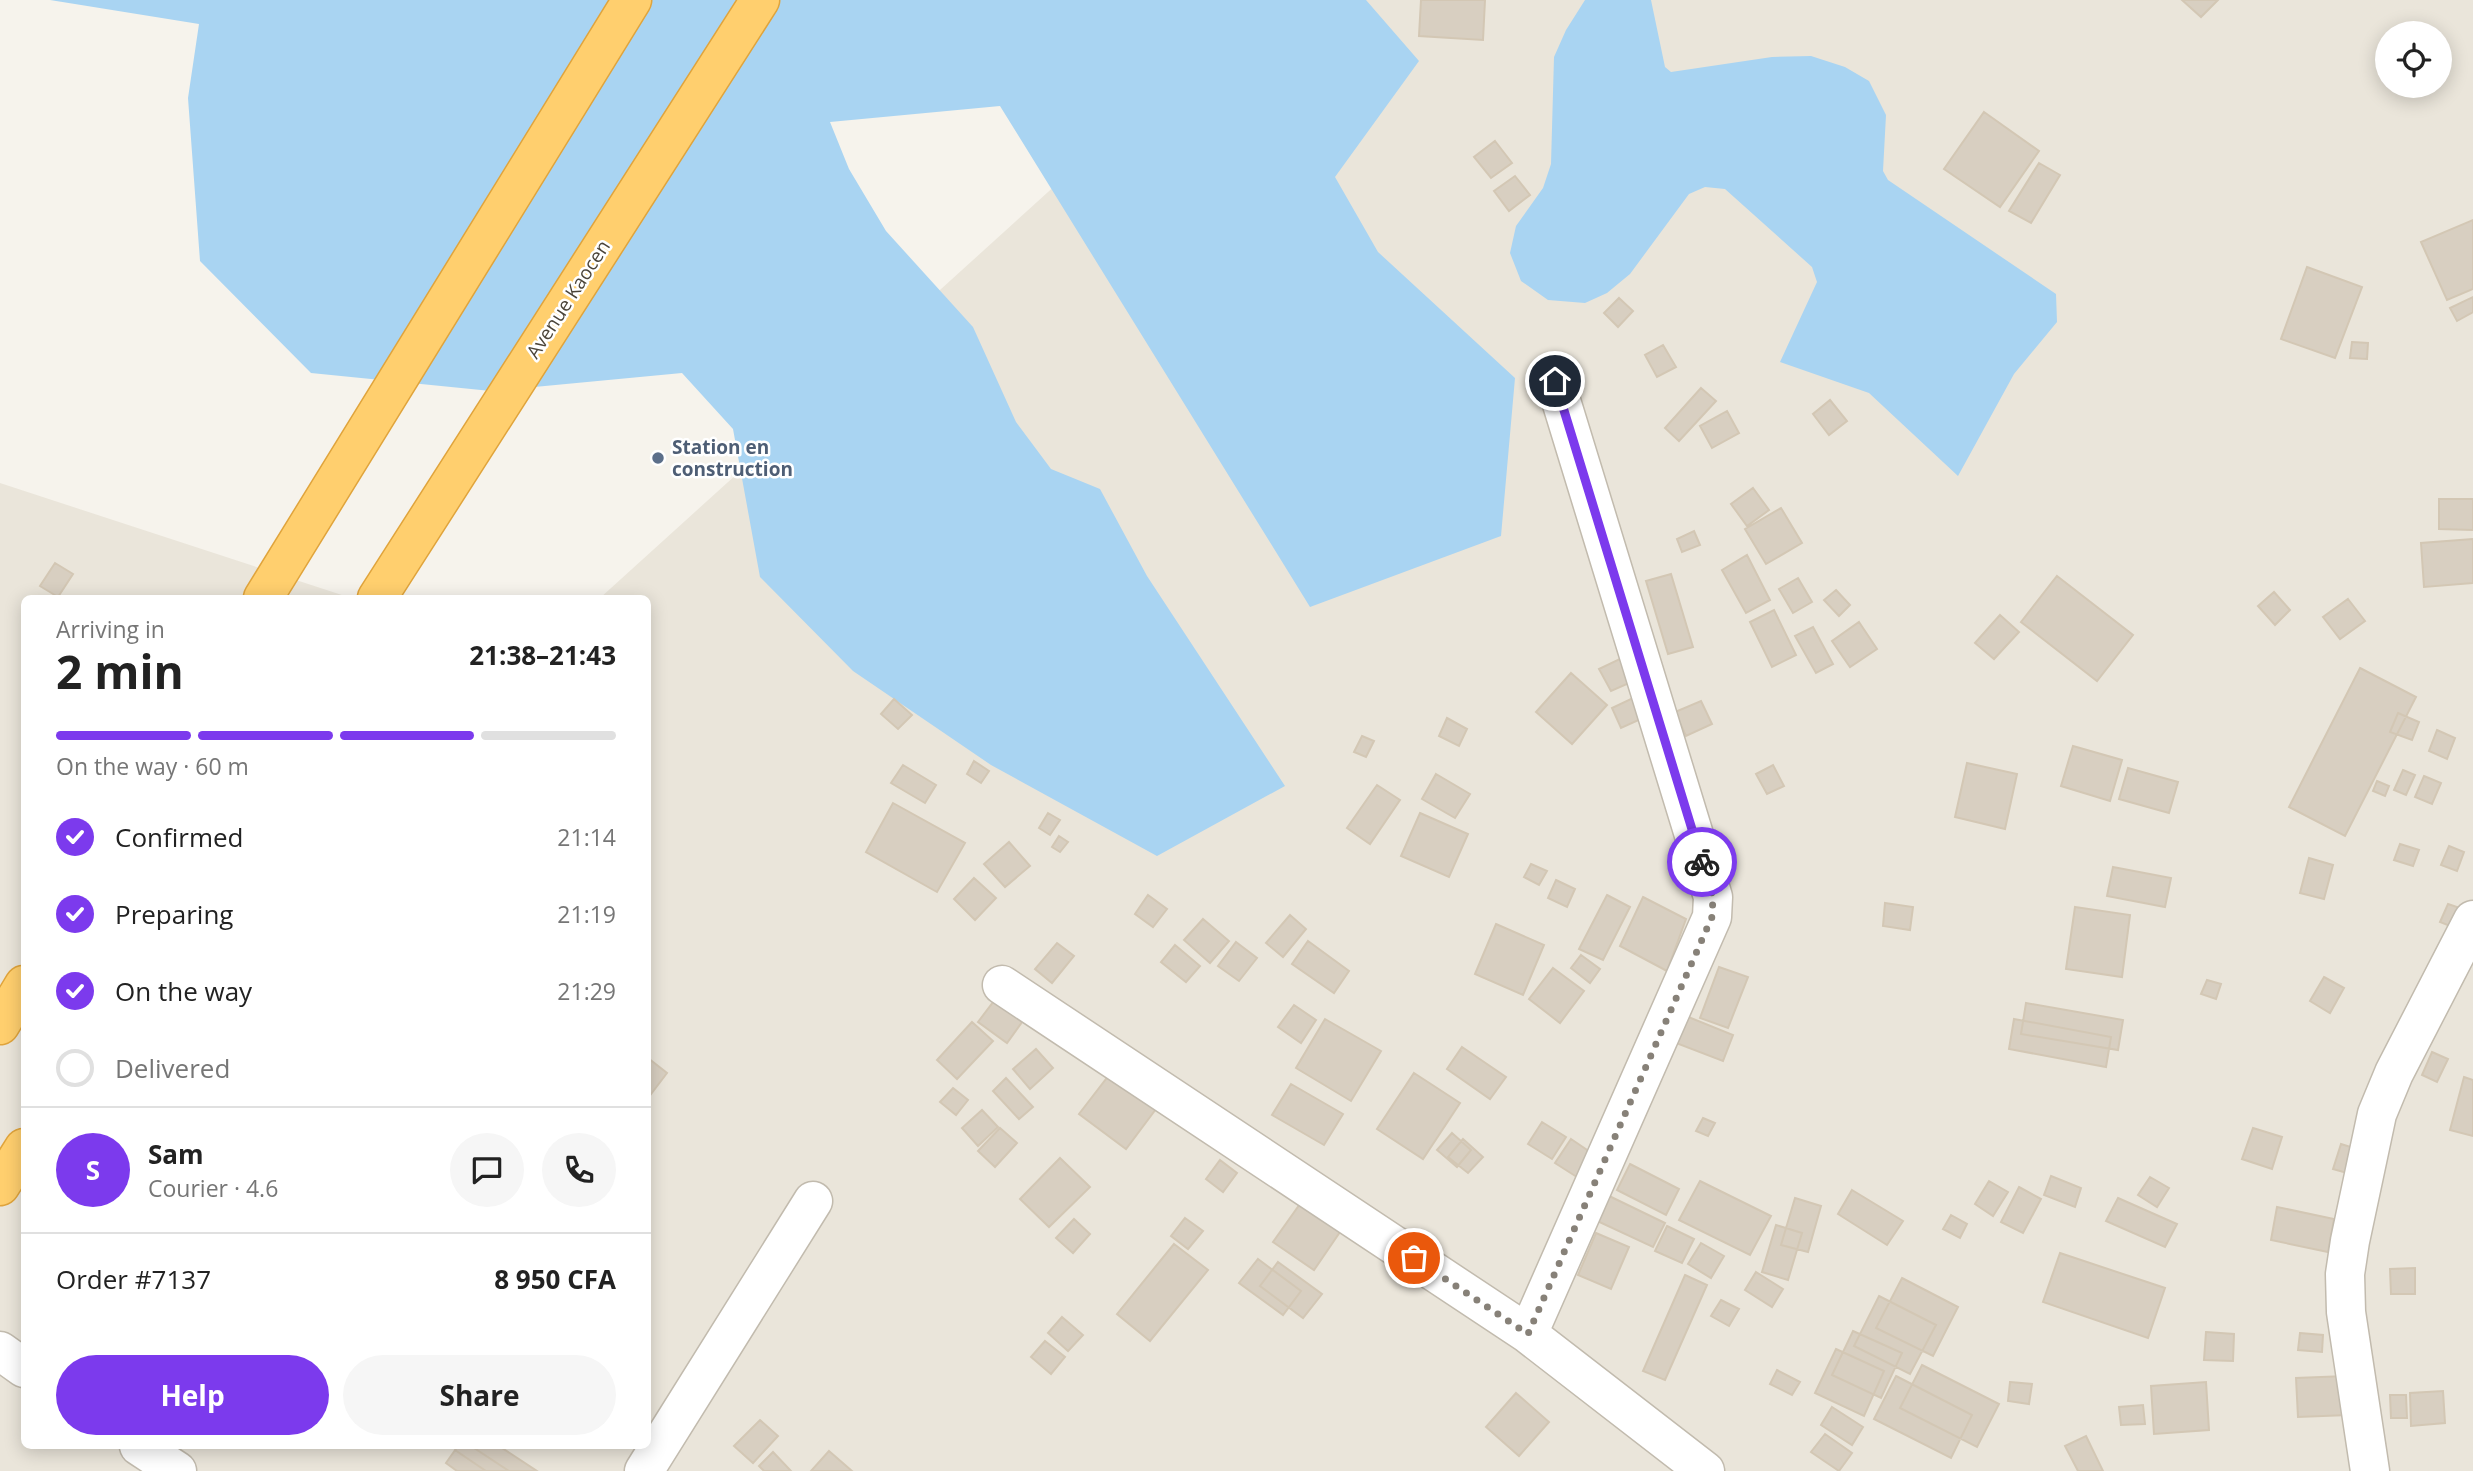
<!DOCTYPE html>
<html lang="en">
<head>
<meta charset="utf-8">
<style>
  body { margin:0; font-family:"Open Sans",sans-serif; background:#f6f6f6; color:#222; height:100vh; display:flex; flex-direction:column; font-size:26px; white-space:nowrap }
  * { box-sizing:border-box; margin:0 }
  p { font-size:23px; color:#767676 }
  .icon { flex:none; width:38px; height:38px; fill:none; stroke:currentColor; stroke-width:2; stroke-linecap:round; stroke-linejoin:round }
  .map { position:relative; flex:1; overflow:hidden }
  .side { position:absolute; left:21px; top:595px; width:630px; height:854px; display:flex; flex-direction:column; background:#fff; border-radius:10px; box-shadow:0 4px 18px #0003 }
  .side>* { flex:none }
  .controls { position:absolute; left:2375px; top:21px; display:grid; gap:14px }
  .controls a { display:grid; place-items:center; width:77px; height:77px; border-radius:50%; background:#fff; box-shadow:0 4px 18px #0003; font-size:35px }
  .pin { position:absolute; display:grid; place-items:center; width:60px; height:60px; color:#fff; margin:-30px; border:4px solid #fff; border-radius:50%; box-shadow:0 2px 7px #0007 }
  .courier { position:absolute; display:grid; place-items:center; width:70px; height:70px; margin:-35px; border:5px solid #7c3aed; border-radius:50%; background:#fff; color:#222; box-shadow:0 2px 9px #0007 }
  .summary em { font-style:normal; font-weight:700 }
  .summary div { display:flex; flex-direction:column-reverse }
  .summary { display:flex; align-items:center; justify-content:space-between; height:119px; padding:0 35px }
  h1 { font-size:46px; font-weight:700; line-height:52px }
  .bar { display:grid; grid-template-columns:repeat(4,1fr); gap:10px 7px; align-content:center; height:84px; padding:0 35px }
  .bar i { height:9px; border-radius:5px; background:#e0e0e0 }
  .bar .current { background:#7c3aed }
  .bar p { grid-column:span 4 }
  .line { display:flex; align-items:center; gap:18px; padding:0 35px; border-top:2px solid #e0e0e0 }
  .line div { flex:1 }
  .round { display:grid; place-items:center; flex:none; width:74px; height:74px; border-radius:37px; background:#f6f6f6 }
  ol { padding:0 35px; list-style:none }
  li { display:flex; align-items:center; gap:21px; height:77px }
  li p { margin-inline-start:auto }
  li .icon { padding:7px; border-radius:50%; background:#7c3aed; color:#fff; stroke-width:4 }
  li:last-child { color:#767676 }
  li i { width:38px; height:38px; border:4px solid #e0e0e0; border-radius:50% }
  .action { display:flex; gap:14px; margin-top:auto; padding:14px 35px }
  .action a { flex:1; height:80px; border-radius:42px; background:#7c3aed; color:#fff; font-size:28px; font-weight:700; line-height:80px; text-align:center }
  .action a+a { background:#f6f6f6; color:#222 }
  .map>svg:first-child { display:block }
</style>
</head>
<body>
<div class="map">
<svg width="2473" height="1471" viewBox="0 0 2473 1471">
  <rect width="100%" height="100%" fill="#f6f3ec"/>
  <!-- residential -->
  <path fill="#eae5da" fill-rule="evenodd" d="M 1260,0 L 2473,0 L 2473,1471 L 0,1471 L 0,483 L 351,598 L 24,598 L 24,1446 L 648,1446 L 648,598 L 600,598 ZM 2387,33 L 2440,33 L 2440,86 L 2387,86 Z"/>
  <!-- water -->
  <path fill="#a9d4f2" d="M 50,0 L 1366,0 L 1419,61 L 1335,177 L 1378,252 L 1515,378 L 1501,536 L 1310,607 L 1000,106 L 830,122 L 849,169 L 886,231 L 973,327 L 1016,422 L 1051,469 L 1100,489 L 1147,576 L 1285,786 L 1157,856 L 991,765 L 853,671 L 760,577 L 733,429 L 682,373 L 491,391 L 311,373 L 200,261 L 188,98 L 199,24 Z
    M 1585,0 L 1651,0 L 1665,67 L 1671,72 L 1772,57 L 1811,56 L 1845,67 L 1869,81 L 1886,115 L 1883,171 L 1888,180 L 2056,294 L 2057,322 L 2014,374 L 1958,476 L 1869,393 L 1780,362 L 1817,282 L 1812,267 L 1725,189 L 1705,187 L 1689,194 L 1630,274 L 1607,293 L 1585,303 L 1548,300 L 1521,281 L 1510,253 L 1516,226 L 1543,188 L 1551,164 L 1554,57 L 1566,30 Z"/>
  <!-- building -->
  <path fill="#d8cfc1" stroke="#d3c7b4" stroke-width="2" d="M 1421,0 L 1485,0 L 1483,40 L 1419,36 Z
    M 2182,0 L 2218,0 L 2201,17 Z
    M 1984,112 L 2039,151 L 2000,207 L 1944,169 Z
    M 1495,141 L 1512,163 L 1491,178 L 1474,157 Z
    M 2039,163 L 2060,175 L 2031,223 L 2009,211 Z
    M 1515,176 L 1530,195 L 1509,211 L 1494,191 Z
    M 2473,220 L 2473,289 L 2447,300 L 2421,242 Z
    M 2307,267 L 2362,287 L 2335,358 L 2281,339 Z
    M 2473,297 L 2473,312 L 2457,321 L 2450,308 Z
    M 1619,298 L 1633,311 L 1618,327 L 1604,313 Z
    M 2352,342 L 2368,343 L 2367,359 L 2350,358 Z
    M 1663,345 L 1676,367 L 1657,377 L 1645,355 Z
    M 1701,388 L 1716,401 L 1679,441 L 1665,428 Z
    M 1830,400 L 1847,421 L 1829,435 L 1813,414 Z
    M 1727,411 L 1739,433 L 1712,448 L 1700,426 Z
    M 1753,488 L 1769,510 L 1747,526 L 1731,504 Z
    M 2439,499 L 2473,499 L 2473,530 L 2439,529 Z
    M 1781,508 L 1802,543 L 1766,564 L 1745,529 Z
    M 1694,531 L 1700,545 L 1682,552 L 1677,539 Z
    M 2473,539 L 2473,583 L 2424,587 L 2421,543 Z
    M 1747,555 L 1770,600 L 1746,613 L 1722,570 Z
    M 55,563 L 73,574 L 58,597 L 40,586 Z
    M 1671,574 L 1693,647 L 1668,654 L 1646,581 Z
    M 2057,576 L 2133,635 L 2097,681 L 2021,622 Z
    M 1798,578 L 1812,602 L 1793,613 L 1779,589 Z
    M 1836,590 L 1850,605 L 1839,616 L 1824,600 Z
    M 2274,592 L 2290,610 L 2275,625 L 2258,606 Z
    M 2348,599 L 2365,621 L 2340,639 L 2323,617 Z
    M 1774,610 L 1796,655 L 1772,667 L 1750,622 Z
    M 2000,615 L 2019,632 L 1994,659 L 1975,643 Z
    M 1859,622 L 1877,649 L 1850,667 L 1832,641 Z
    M 1813,627 L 1833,664 L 1816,673 L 1795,636 Z
    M 1626,656 L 1636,680 L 1611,691 L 1599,669 Z
    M 2360,668 L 2416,697 L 2345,836 L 2289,807 Z
    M 1571,673 L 1607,705 L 1572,744 L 1536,712 Z
    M 1633,698 L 1643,718 L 1621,728 L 1612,708 Z
    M 894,699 L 912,715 L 898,729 L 881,714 Z
    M 1701,701 L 1712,724 L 1686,736 L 1675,712 Z
    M 2398,713 L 2419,722 L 2412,740 L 2390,732 Z
    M 1447,718 L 1467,729 L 1459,746 L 1439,736 Z
    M 2437,730 L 2455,738 L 2447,759 L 2429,751 Z
    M 1362,736 L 1374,741 L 1366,757 L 1354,752 Z
    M 2073,746 L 2122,760 L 2110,801 L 2061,786 Z
    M 974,761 L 989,771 L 981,783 L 967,774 Z
    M 1967,763 L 2017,774 L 2005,829 L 1955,817 Z
    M 903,765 L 936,785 L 925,803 L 891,783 Z
    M 1773,765 L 1784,786 L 1767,794 L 1756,774 Z
    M 2128,768 L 2178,782 L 2169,813 L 2119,799 Z
    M 2403,770 L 2415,775 L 2406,795 L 2394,790 Z
    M 1436,774 L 1470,794 L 1455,818 L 1422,799 Z
    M 2424,776 L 2441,783 L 2432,804 L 2415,797 Z
    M 2377,781 L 2389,786 L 2385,796 L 2373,791 Z
    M 1377,785 L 1400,800 L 1370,844 L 1347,828 Z
    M 893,803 L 965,843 L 937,892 L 866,852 Z
    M 1048,813 L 1060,820 L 1050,835 L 1039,828 Z
    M 1420,813 L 1468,834 L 1449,877 L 1401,856 Z
    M 1059,836 L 1068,842 L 1060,852 L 1052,847 Z
    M 1009,842 L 1030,866 L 1005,887 L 984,864 Z
    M 2400,844 L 2419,850 L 2413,866 L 2394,860 Z
    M 2449,846 L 2464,852 L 2457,871 L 2441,865 Z
    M 2309,858 L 2333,865 L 2324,899 L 2300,893 Z
    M 1531,864 L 1547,871 L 1539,885 L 1524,877 Z
    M 2113,867 L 2171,878 L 2165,907 L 2107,896 Z
    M 974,878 L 996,898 L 975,920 L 954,899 Z
    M 1556,880 L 1575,889 L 1567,907 L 1548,898 Z
    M 1148,895 L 1167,909 L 1153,927 L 1135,914 Z
    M 1607,895 L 1630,907 L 1603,960 L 1579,949 Z
    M 1643,897 L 1686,919 L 1667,971 L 1620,946 Z
    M 1885,903 L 1913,907 L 1910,930 L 1883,926 Z
    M 2448,904 L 2463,909 L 2455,928 L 2440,922 Z
    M 2075,907 L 2130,915 L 2122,977 L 2066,969 Z
    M 1290,915 L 1306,929 L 1283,957 L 1266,943 Z
    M 1203,919 L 1229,941 L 1210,963 L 1184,940 Z
    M 1496,924 L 1544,945 L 1523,995 L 1475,974 Z
    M 1308,941 L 1349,971 L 1334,993 L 1292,964 Z
    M 1236,942 L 1257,958 L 1239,981 L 1218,966 Z
    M 1057,943 L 1074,956 L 1052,983 L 1035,969 Z
    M 1175,945 L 1200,966 L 1186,982 L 1161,962 Z
    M 1581,955 L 1600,969 L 1590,983 L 1571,968 Z
    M 1719,967 L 1748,977 L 1728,1028 L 1700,1018 Z
    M 1553,968 L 1584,991 L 1560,1023 L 1529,999 Z
    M 2324,977 L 2344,988 L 2330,1013 L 2310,1001 Z
    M 2207,980 L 2221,984 L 2216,999 L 2201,994 Z
    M 997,997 L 1025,1018 L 1007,1043 L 978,1022 Z
    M 2026,1003 L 2123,1020 L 2118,1050 L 2021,1034 Z
    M 1294,1005 L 1316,1020 L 1301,1043 L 1278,1027 Z
    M 1686,1016 L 1733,1035 L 1723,1061 L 1676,1043 Z
    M 1325,1019 L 1381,1051 L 1351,1101 L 1296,1068 Z
    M 2014,1019 L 2111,1037 L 2106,1067 L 2009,1049 Z
    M 972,1022 L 993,1041 L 957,1079 L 937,1060 Z
    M 1462,1047 L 1506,1077 L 1490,1099 L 1447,1069 Z
    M 1036,1049 L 1053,1068 L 1030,1089 L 1013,1069 Z
    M 2432,1052 L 2448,1059 L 2437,1082 L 2422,1075 Z
    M 648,1058 L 667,1073 L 648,1098 Z
    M 1113,1070 L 1159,1105 L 1126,1149 L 1079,1114 Z
    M 1414,1073 L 1460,1103 L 1423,1159 L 1377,1129 Z
    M 2464,1077 L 2473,1080 L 2473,1136 L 2450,1130 Z
    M 1006,1078 L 1033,1107 L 1019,1119 L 993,1091 Z
    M 1291,1084 L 1343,1114 L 1324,1145 L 1272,1115 Z
    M 953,1088 L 968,1100 L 956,1115 L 940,1102 Z
    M 982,1110 L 998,1127 L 978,1146 L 962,1128 Z
    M 1703,1118 L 1715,1123 L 1708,1136 L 1696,1131 Z
    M 1542,1122 L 1566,1137 L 1552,1159 L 1528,1144 Z
    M 1000,1128 L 1017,1143 L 995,1167 L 978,1151 Z
    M 2253,1128 L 2282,1137 L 2272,1169 L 2242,1159 Z
    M 1452,1133 L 1471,1150 L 1457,1167 L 1437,1150 Z
    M 1463,1139 L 1483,1157 L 1468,1173 L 1448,1157 Z
    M 1571,1139 L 1596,1156 L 1580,1179 L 1555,1163 Z
    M 2341,1144 L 2366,1152 L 2358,1176 L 2333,1169 Z
    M 1060,1158 L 1090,1187 L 1049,1227 L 1020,1199 Z
    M 1220,1160 L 1237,1173 L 1223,1192 L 1206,1179 Z
    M 1630,1164 L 1679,1189 L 1666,1215 L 1617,1190 Z
    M 2051,1176 L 2081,1188 L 2075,1207 L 2044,1195 Z
    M 2150,1177 L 2169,1188 L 2157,1207 L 2138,1195 Z
    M 1700,1181 L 1771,1216 L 1750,1255 L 1679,1220 Z
    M 1989,1181 L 2008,1192 L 1993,1216 L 1975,1204 Z
    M 2019,1187 L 2041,1199 L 2023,1233 L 2001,1222 Z
    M 1852,1190 L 1903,1221 L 1887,1245 L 1838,1214 Z
    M 1605,1194 L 1665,1223 L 1653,1247 L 1593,1219 Z
    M 1795,1198 L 1821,1206 L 1808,1252 L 1781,1245 Z
    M 2118,1198 L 2177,1224 L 2165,1247 L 2106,1221 Z
    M 1300,1204 L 1340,1232 L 1314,1270 L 1273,1242 Z
    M 2277,1207 L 2334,1219 L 2328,1252 L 2271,1240 Z
    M 1951,1215 L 1967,1224 L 1960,1238 L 1943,1229 Z
    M 1185,1218 L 1203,1231 L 1188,1249 L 1171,1236 Z
    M 1074,1219 L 1090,1234 L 1073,1253 L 1056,1238 Z
    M 1776,1225 L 1802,1233 L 1788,1280 L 1762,1272 Z
    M 1667,1226 L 1694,1239 L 1682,1263 L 1655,1251 Z
    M 1596,1233 L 1629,1247 L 1611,1289 L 1578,1275 Z
    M 1701,1243 L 1724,1256 L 1711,1278 L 1688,1264 Z
    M 1174,1244 L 1208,1270 L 1150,1341 L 1117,1314 Z
    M 2060,1253 L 2165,1288 L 2148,1338 L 2043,1302 Z
    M 1258,1259 L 1301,1291 L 1283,1315 L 1239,1283 Z
    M 1278,1262 L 1322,1294 L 1303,1318 L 1260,1286 Z
    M 2415,1268 L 2415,1294 L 2391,1294 L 2390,1269 Z
    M 1756,1272 L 1783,1289 L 1772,1307 L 1745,1290 Z
    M 1685,1275 L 1707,1285 L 1665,1380 L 1643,1371 Z
    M 1902,1278 L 1958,1307 L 1933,1356 L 1876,1328 Z
    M 1879,1296 L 1936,1325 L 1910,1374 L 1854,1346 Z
    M 1721,1300 L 1739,1309 L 1729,1326 L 1711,1316 Z
    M 1062,1317 L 1083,1335 L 1068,1351 L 1048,1333 Z
    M 1853,1331 L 1902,1353 L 1881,1398 L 1832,1375 Z
    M 2206,1332 L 2234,1334 L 2233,1361 L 2204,1360 Z
    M 2300,1333 L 2323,1335 L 2322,1352 L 2298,1350 Z
    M 1045,1341 L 1065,1357 L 1051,1374 L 1031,1357 Z
    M 1836,1349 L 1884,1371 L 1864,1416 L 1815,1393 Z
    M 1922,1365 L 1999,1404 L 1977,1447 L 1900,1408 Z
    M 1777,1370 L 1800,1382 L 1792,1395 L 1770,1384 Z
    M 1896,1376 L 1972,1415 L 1951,1458 L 1874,1419 Z
    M 2346,1376 L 2348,1415 L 2298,1417 L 2296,1378 Z
    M 2010,1382 L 2032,1384 L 2029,1404 L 2008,1401 Z
    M 2206,1382 L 2209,1430 L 2154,1434 L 2151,1386 Z
    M 2443,1391 L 2445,1423 L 2411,1426 L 2410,1393 Z
    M 1516,1393 L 1549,1422 L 1519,1456 L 1486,1427 Z
    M 2390,1395 L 2406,1395 L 2407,1418 L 2391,1418 Z
    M 2143,1405 L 2145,1424 L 2121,1425 L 2119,1407 Z
    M 1832,1407 L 1863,1427 L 1852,1445 L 1821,1425 Z
    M 760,1420 L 778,1436 L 753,1463 L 734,1446 Z
    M 1825,1434 L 1852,1453 L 1839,1471 L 1811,1452 Z
    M 2086,1436 L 2103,1471 L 2078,1471 L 2065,1446 Z
    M 458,1446 L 471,1446 L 509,1471 L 457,1471 L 446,1463 Z
    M 458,1446 L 499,1446 L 537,1471 L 486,1471 L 455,1450 Z
    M 829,1451 L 852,1471 L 811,1471 Z
    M 773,1452 L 791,1471 L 764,1471 L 759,1466 Z"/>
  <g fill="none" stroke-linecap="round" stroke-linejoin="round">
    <defs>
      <path id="minor" d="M 1002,985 L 1528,1334 L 1705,1471
        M 1528,1334 L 1712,917 L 1713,897 L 1555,381
        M 0,1351 L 24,1368
        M 139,1446 L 177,1471
        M 644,1471 L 813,1201
        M 2370,1471 L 2346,1312 L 2345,1274 L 2350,1241 L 2377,1114 L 2394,1073 L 2473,920"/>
      <path id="highway" d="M 263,598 L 632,0
        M 377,598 L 760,0
        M 0,1025 L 24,985
        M 0,1186 L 24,1148"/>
    </defs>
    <!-- minor casing -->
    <use href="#minor" stroke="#c2bbae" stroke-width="41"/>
    <!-- highway casing -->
    <use href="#highway" stroke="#e0a43c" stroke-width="41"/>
    <!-- minor -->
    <use href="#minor" stroke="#fff" stroke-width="38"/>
    <!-- highway -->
    <use href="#highway" stroke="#ffcf6e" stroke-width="38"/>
  </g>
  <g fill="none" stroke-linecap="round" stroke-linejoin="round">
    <!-- done -->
    <path stroke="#878178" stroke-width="7" stroke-dasharray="0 12.6" d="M 1414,1258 L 1528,1334 L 1712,917 L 1713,897 L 1702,862"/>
    <!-- route -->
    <path stroke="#7c3aed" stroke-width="9" d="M 1555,381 L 1702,862"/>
  </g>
  <!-- markers -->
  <circle fill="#5c6f8a" stroke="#fff" stroke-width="2.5" cx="658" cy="458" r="7"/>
  <g text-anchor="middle" stroke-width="5" stroke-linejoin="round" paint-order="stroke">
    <!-- street labels -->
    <g font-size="19" fill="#4b4439" stroke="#fff">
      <text transform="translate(568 299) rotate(-57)" y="7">Avenue Kaocen</text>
    </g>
    <!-- service labels -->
    <g font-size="19" font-weight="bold" fill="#4e5e75" stroke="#fff" text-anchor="start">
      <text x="672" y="454">Station en<tspan x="672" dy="22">construction</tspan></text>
    </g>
  </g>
</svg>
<div class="controls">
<a><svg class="icon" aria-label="locate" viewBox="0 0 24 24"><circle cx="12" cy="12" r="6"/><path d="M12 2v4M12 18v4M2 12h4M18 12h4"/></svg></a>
</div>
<div class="pin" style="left:1414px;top:1258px;background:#ea580c"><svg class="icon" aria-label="bag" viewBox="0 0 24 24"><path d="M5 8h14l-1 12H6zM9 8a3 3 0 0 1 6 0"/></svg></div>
<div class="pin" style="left:1555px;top:381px;background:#1f2937"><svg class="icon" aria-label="home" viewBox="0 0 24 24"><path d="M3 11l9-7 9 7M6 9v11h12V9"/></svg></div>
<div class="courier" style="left:1702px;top:862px"><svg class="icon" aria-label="bike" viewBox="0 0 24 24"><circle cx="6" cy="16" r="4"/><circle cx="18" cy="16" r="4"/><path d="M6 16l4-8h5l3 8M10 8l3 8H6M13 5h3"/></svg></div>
<section class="side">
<div class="summary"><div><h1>2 min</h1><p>Arriving in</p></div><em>21:38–21:43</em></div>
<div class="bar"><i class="current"></i><i class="current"></i><i class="current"></i><i></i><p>On the way · 60 m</p></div>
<ol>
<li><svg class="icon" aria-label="check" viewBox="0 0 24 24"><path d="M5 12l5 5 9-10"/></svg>Confirmed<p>21:14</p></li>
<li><svg class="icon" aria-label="check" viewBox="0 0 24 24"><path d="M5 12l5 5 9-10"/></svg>Preparing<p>21:19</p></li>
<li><svg class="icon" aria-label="check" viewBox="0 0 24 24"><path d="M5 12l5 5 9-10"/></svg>On the way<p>21:29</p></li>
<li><i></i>Delivered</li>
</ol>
<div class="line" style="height:126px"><b class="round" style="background:#7c3aed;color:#fff">S</b><div><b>Sam</b><p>Courier · 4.6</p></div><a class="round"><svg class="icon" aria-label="chat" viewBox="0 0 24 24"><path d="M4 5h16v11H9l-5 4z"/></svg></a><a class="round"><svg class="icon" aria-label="phone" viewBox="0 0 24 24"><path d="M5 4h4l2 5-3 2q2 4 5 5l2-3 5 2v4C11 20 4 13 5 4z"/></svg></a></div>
<div class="line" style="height:91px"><div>Order #7137</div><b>8 950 CFA</b></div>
<div class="action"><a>Help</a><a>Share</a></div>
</section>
</div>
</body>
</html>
